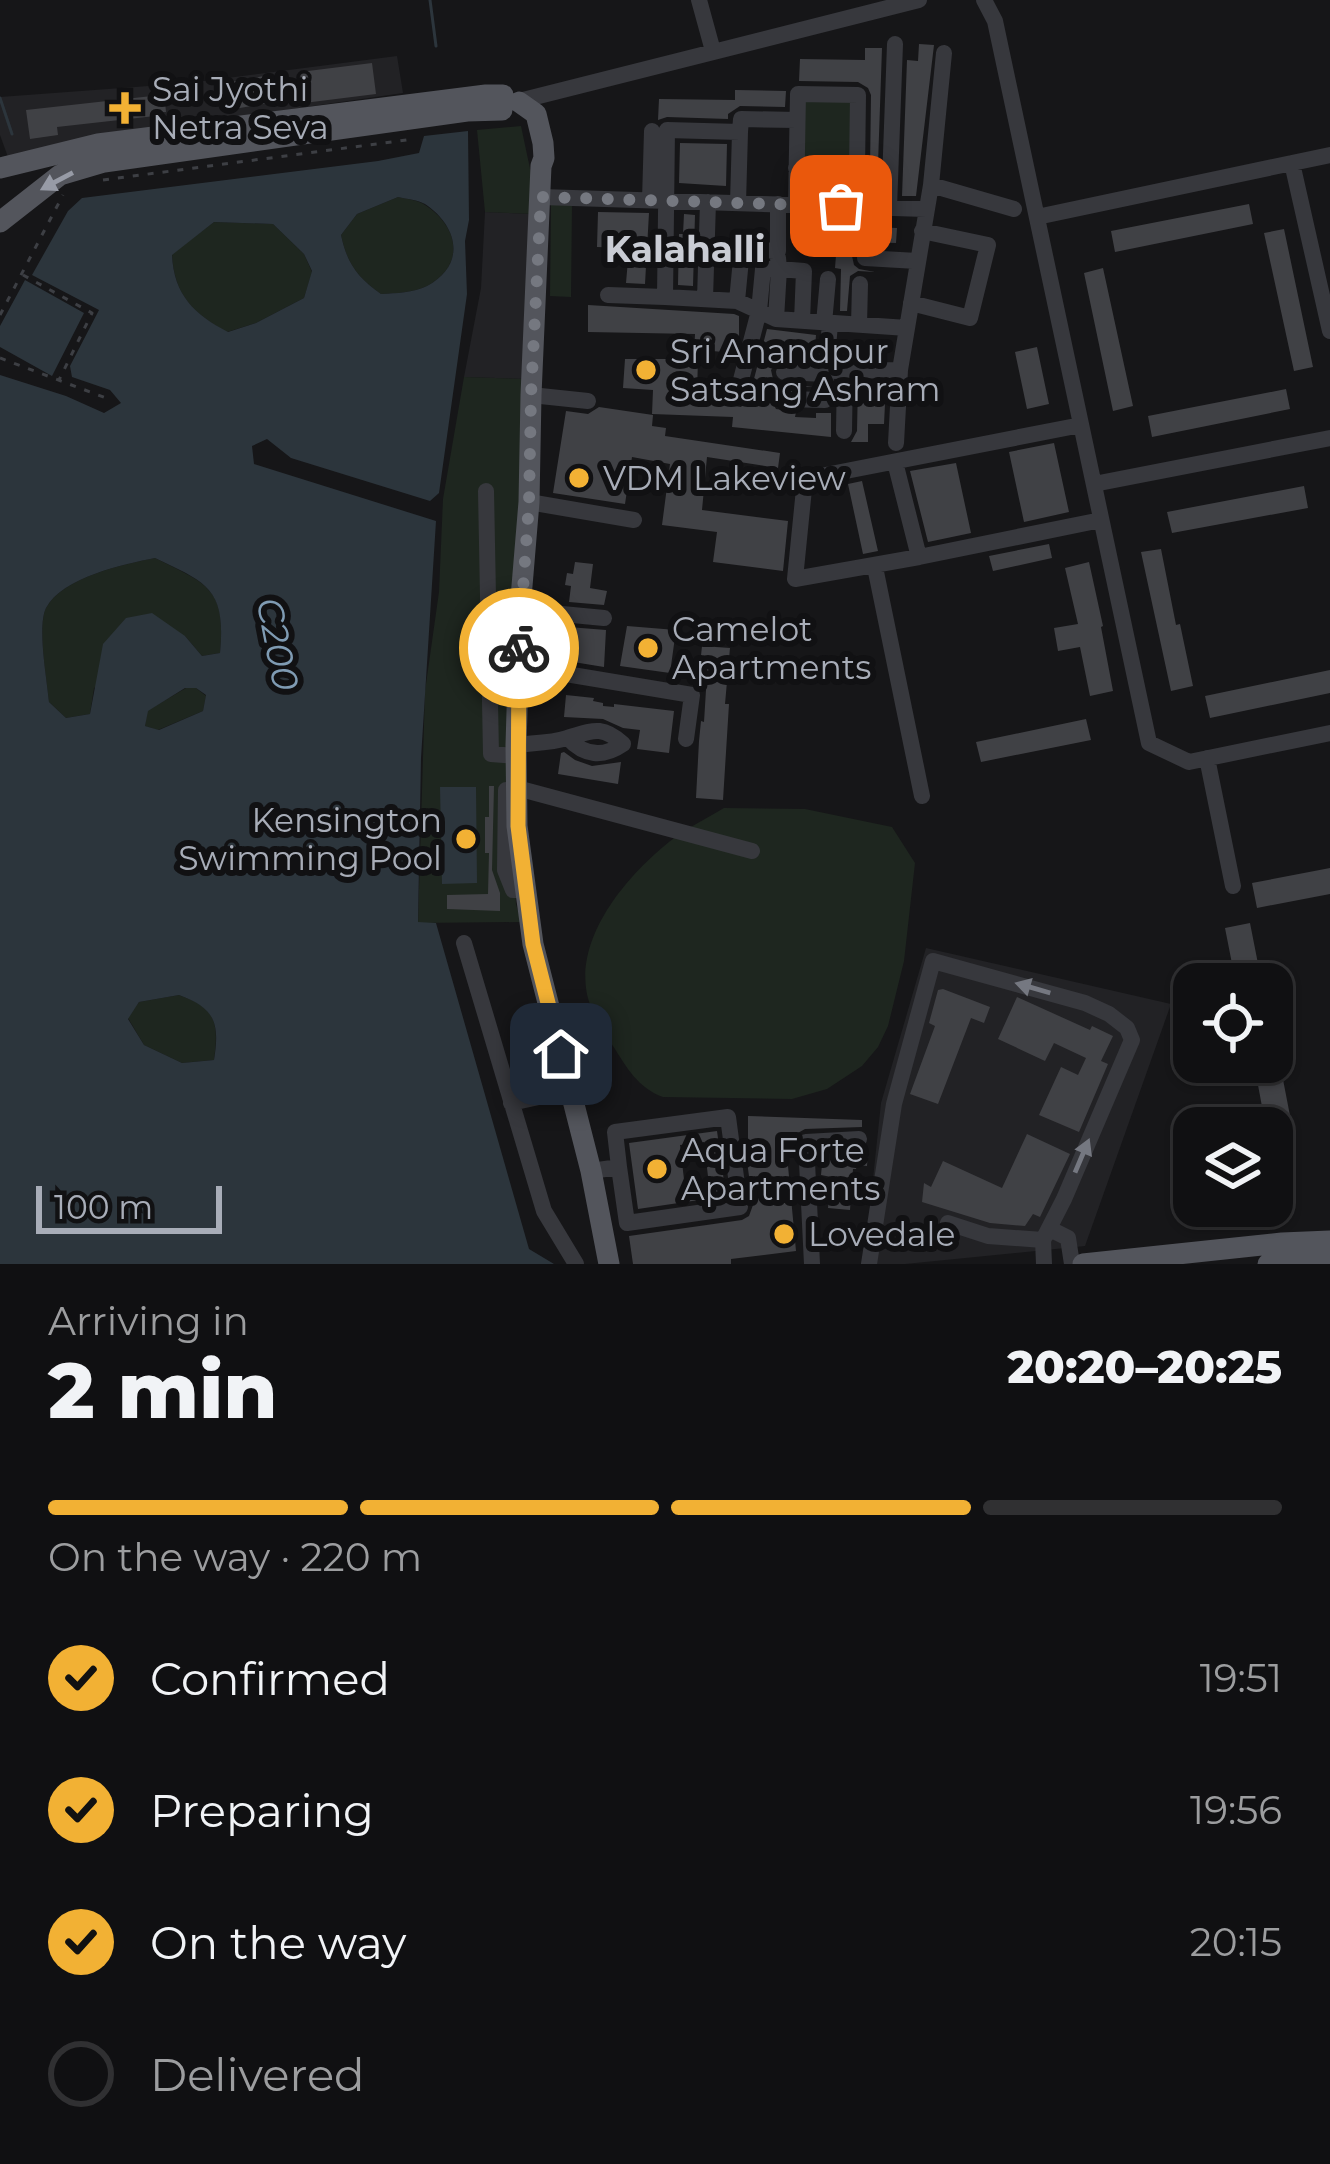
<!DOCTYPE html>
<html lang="en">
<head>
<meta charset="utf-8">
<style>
  body { margin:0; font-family:Montserrat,sans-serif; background:#1e1e20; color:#f1f3f6; height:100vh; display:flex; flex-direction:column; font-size:45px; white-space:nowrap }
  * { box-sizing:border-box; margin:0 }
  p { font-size:39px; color:#9c9d9f }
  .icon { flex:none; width:66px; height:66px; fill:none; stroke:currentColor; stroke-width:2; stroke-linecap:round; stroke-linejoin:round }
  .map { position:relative; height:1264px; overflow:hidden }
  .sheet { display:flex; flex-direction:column; background:#101012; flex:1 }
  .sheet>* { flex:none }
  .fabs { position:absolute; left:1173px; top:963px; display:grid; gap:24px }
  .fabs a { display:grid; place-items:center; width:120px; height:120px; border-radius:24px; background:#101012; box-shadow:0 3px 9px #0004,0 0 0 3px #303032; font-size:60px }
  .scale { position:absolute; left:36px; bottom:30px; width:186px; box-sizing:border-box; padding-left:12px; border:6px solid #a8adb8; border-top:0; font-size:33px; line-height:42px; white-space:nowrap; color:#a8adb8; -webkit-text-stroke:9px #111113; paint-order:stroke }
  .pin { position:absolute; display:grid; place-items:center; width:102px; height:102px; color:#fff; margin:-51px; border-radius:24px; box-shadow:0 6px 18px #0006 }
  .courier { position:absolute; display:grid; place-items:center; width:120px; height:120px; margin:-60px; border:9px solid #f2b134; border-radius:50%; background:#fff; color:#222; box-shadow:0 3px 15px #0007 }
  .headline em { font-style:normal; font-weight:800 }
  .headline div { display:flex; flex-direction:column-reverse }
  .headline { display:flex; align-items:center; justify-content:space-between; height:204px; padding:0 48px }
  h1 { font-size:78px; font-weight:800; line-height:90px }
  .bar { display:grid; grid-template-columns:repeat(4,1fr); gap:18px 12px; align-content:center; height:144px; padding:0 48px }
  .bar i { height:15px; border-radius:9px; background:#303032 }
  .bar .active { background:#f2b134 }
  .bar p { grid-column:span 4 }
  ol { padding:0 48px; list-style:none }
  li { display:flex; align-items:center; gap:36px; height:132px }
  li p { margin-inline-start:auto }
  li .icon { padding:12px; border-radius:50%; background:#f2b134; color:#111; stroke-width:4 }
  li:last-child { color:#9c9d9f }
  li i { width:66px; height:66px; border:6px solid #303032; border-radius:50% }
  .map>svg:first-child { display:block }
</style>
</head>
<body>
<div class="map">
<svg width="1330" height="1264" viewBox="0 0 1330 1264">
  <rect width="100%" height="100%" fill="#161618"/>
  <!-- built -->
  <path fill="#222225" d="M 397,56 L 403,93 L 86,139 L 8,157 L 0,135 L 0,97 L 189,83 Z
    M 485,212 L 534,214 L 525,379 L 464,377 L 481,288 Z
    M 926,948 L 1171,1004 L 1085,1246 L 905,1264 L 864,1264 L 881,1103 Z"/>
  <!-- green -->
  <path fill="#1e261f" d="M 805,100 L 853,101 L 851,164 L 803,162 Z
    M 521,126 L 536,197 L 534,214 L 485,212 L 477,130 Z
    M 398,197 C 407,199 418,200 425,205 C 459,227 466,265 427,286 C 413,293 396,293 381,294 C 357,277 347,263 341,235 L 357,214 Z
    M 551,204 L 572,204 L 571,297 L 550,296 Z
    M 214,222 L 273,224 L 304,254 L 312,272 L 304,298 L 256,323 L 227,332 C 193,313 174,295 172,254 Z
    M 464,377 L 525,379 L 510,775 L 516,904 L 521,922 L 418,923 L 425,691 L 439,592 L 443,499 Z
    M 155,558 C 209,585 226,588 220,653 L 202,656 L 185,636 L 94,688 L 90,714 L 66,718 L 49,702 C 47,680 37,627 46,608 C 62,577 125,564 155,558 Z
    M 186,688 L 196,688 L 206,696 L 203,711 L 158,730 L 145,726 L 147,711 Z
    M 724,808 L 805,809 L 892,827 L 915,863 L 904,961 L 888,1026 L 878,1047 L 862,1066 L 827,1089 L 792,1099 L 663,1097 C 638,1088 627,1068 613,1046 C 602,1031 588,1007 586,988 C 579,932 628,875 669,842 C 686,828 706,819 724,808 Z
    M 179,995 C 216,1008 219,1022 214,1060 L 182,1063 L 144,1045 L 128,1018 L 139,1002 Z"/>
  <!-- water -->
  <path fill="#2c353c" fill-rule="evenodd" d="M 468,131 L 469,220 L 465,241 L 467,294 L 439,493 L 430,501 L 291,458 L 267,439 L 252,446 L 254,464 L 436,521 L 421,758 L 418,922 L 436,923 L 529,1249 L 554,1264 L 0,1264 L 0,375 L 66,396 L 104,413 L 121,403 L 110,390 L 72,377 L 70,366 L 99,310 L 32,275 L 68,211 L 82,198 L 378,161 L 419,153 L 424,136 ZM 398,197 C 407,199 418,200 425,204 C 459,227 466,265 427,286 C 413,293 396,293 381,294 C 357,277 347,263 341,235 L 357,214 ZM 214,222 L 273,224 L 304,254 L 312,271 L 304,298 L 256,323 L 228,332 C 194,314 174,295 172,255 ZM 155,558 C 208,583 226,589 220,653 L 202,656 L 185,636 L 152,613 L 126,618 L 103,644 L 90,714 L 66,718 L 49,702 C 47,679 37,627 46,608 C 62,577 125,564 155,558 ZM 185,688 L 196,688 L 206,695 L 203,711 L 159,730 L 145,726 L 148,711 ZM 179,995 C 215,1008 220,1023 214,1060 L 182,1063 L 144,1045 L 128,1019 L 139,1002 Z
    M 25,280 L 84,313 L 52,376 L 0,347 L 0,326 Z
    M 440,787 L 476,787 L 477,883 L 442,884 Z"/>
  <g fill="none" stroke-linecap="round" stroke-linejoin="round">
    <!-- stream -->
    <path stroke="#2c353c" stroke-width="3" d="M 430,0 L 436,46
      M 0,98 L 12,134"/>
  </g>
  <!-- building -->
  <path fill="#404145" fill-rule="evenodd" d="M 919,44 L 934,45 L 916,196 L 902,196 L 907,60 L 918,61 Z
    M 865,48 L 882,48 L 877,193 L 854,192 L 854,183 L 864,181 L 870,170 L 871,95 L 868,88 L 858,82 L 799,81 L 800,59 L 865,60 Z
    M 372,63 L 376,94 L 304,103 L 300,72 Z
    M 264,76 L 269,103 L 228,110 L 224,83 Z
    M 735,90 L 786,91 L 785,107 L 740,106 L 728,114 L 728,119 L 667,117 L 658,120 L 659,99 L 735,100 Z
    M 152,96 L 153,102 L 165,101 L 166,112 L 154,112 L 155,116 L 57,127 L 58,135 L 30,139 L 26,110 Z
    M 680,143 L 727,144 L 726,186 L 679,183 Z
    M 1249,204 L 1253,224 L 1115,252 L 1111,231 Z
    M 598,212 L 649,213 L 645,284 L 626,283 L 629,248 L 597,247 Z
    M 684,214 L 695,215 L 693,286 L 678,285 L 679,234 L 683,234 Z
    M 791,224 L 897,228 L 896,243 L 858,242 L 852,256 L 854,265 L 859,269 L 875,272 L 858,271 L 850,276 L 847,311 L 840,311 L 841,269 L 835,268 L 837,242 L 791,240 Z
    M 1284,229 L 1313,367 L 1294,371 L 1264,233 Z
    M 1103,268 L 1133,406 L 1113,411 L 1084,273 Z
    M 588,305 L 734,314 L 739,316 L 739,338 L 735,353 L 712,351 L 712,357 L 694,356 L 695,334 L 588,332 Z
    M 767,329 L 816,335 L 814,361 L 779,360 L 771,370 L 773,379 L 778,383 L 813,387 L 779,387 L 774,391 L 771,400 L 776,409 L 796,412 L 795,417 L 816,418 L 816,413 L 831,413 L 831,437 L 732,427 L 733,417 L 652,414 L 653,390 L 623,388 L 625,359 L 698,359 L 697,393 L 725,394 L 729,405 L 741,407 L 749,398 Z
    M 1037,347 L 1049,404 L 1027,409 L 1015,352 Z
    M 858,383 L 886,384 L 884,424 L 868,424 L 868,442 L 851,442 L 857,431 Z
    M 1286,389 L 1290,409 L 1152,437 L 1148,416 Z
    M 599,407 L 653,415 L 652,426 L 666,428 L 665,436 L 780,453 L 778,468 L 707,457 L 702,510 L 788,521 L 783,571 L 713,562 L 717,532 L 662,525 L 670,464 L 632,457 L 625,504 L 553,493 L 566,411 L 588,414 Z
    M 1054,443 L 1069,512 L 1024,522 L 1009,452 Z
    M 956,463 L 971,533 L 928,542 L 910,471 Z
    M 862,481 L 878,551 L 863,554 L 848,484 Z
    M 1304,486 L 1308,508 L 1172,533 L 1167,512 Z
    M 1049,544 L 1052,558 L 993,571 L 989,556 Z
    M 1161,549 L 1176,625 L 1180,624 L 1193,686 L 1171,691 L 1141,552 Z
    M 575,562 L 593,564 L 590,588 L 607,591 L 604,605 L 569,602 L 571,586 L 565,585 L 567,573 L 573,574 Z
    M 1089,562 L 1103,626 L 1101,627 L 1113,691 L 1090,696 L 1080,647 L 1058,651 L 1054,628 L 1078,624 L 1065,568 Z
    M 556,626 L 606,630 L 604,667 L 555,659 Z
    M 627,626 L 676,630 L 670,673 L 620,666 Z
    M 702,646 L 730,648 L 725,704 L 729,704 L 723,800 L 696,798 L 699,741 L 701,721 L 704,722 L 706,690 L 698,684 Z
    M 1330,670 L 1330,693 L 1210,718 L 1205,696 Z
    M 566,695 L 594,698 L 593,701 L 603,703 L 603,706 L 614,707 L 614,704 L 674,711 L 669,753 L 637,749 L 640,730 L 623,728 L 603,719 L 564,717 Z
    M 1086,719 L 1091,740 L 981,762 L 976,742 Z
    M 564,752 L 575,760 L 592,766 L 621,762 L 618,784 L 558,774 L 561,753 Z
    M 489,786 L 494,786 L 492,870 L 500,893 L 500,911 L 447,909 L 447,895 L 488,894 L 489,853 L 485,853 L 485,817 L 489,817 Z
    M 1330,868 L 1330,894 L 1257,908 L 1252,883 Z
    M 1250,923 L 1262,984 L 1236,984 L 1225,928 Z
    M 943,989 L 990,1007 L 984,1023 L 971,1018 L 938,1104 L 910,1094 L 935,1026 L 929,1023 L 938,990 Z
    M 1017,997 L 1090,1030 L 1092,1026 L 1113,1036 L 1101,1061 L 1108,1064 L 1079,1132 L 1039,1115 L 1061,1067 L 1078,1075 L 1086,1058 L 1054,1043 L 1045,1061 L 998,1039 Z
    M 1280,1064 L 1292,1126 L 1272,1130 L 1266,1128 L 1255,1069 Z
    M 748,1116 L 862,1120 L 862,1127 L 805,1129 L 796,1134 L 785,1134 L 796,1251 L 731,1259 L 731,1264 L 633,1264 L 629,1236 L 742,1220 L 749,1216 L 753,1205 L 745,1147 L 748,1147 Z
    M 717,1131 L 726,1196 L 638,1209 L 629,1143 ZM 704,1142 L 709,1185 L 685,1188 L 680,1145 Z
    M 1027,1134 L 1070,1154 L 1040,1217 L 1033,1214 L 1025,1226 L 990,1223 L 922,1202 L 924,1183 L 931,1187 L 943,1161 L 1002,1188 Z
    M 868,1151 L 867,1166 L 857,1165 L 856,1169 L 853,1169 L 850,1210 L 828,1208 L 831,1177 L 821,1175 L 823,1154 Z"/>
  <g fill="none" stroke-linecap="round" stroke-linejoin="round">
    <!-- path -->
    <path stroke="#3d3f44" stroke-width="3" stroke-dasharray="6 9" stroke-linecap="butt" d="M 103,180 L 414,139
      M 23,275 L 92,313 L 59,380
      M 0,315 L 63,195
      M 0,358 L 106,398"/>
    <!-- minor -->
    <path stroke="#37383d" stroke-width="16" d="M 699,0 L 713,51
      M 984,0 L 995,21 L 1149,743 L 1189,762 L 1330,733
      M 519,101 L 919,0
      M 740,132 L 741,119 L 797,120
      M 1292,163 L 1330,331
      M 931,185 L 1014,209
      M 541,197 L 926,209
      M 650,200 L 652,131
      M 738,203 L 740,132 L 667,130 L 665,297 L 737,301 L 776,319 L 907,328
      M 796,205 L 798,94 L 858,95 L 857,170 L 796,168
      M 841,206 L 842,169
      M 889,208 L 895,44
      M 1037,217 L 1330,155
      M 778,258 L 779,269 L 804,271 L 802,321
      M 865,258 L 917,261
      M 608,295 L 665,297
      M 705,299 L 708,202
      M 737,301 L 742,249 L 778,251 L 778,204
      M 911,303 L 970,318 L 988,245 L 922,231
      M 824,323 L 828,279
      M 830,324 L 826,371 L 900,370
      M 859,325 L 860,284
      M 784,372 L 825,374
      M 531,395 L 588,401
      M 737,395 L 759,311 L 763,269 L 779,269 L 776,319
      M 784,399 L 825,400 L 826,371
      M 844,431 L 845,370
      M 896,443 L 900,370 L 931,185 L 944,53
      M 895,462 L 919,557 L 1101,520
      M 1094,484 L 1330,438
      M 486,491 L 491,754 L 516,756
      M 529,502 L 634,520
      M 919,557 L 795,579 L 805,479 L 1081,425
      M 875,567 L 922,796
      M 520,610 L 604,618
      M 530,664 L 542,666 L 543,613
      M 518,666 L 692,695 L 686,739
      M 516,745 C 532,743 552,743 567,738 C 592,731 601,724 623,744 C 603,758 584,756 568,738
      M 1207,758 L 1233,886
      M 517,788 L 752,851
      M 506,790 L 505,870 L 513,890 L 525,890
      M 464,943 L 544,1211 L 576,1264
      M 511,1103 L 571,1090
      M 591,1171 L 619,1167 L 627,1223 L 740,1207 L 728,1117 L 615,1132 L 619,1167
      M 948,1223 L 988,1236 L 1043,1240
      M 1050,1229 L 1068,1238 L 1072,1264
      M 812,1264 L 806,1142 L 859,1139
      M 869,1264 L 894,1104 L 933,961 L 1085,1003 L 1109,1014 L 1127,1028 L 1132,1040 L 1064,1199 L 1043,1240 L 1044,1264"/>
    <!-- major -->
    <path stroke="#53555c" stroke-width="21" d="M 519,102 L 536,114 L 543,143 L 544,158 L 541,166 L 531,395 L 529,502 L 520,610 L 516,745 L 517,826 L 533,944 L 591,1171 L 609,1264
      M 0,168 L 98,144 L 486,95 L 503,95
      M 0,222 L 60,175 L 104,162 L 467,111 L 502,110
      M 1083,1264 L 1282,1243 L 1330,1241
      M 1268,1264 L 1330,1261"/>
  </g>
  <!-- one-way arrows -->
  <defs><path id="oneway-solid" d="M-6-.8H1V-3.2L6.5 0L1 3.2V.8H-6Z" transform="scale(3)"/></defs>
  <use fill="#979ba6" href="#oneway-solid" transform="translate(57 181) rotate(152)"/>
  <g fill="#757881">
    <use href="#oneway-solid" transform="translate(1033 988) rotate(-164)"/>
    <use href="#oneway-solid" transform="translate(1082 1156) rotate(-67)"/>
  </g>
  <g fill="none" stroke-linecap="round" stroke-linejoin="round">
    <!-- done -->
    <path stroke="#757880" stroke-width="12" stroke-dasharray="0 21.6" d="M 519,648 L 529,502 L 531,395 L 541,197 L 841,206"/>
    <!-- route -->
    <path stroke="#f2b134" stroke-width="15" d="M 519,648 L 518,826 L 533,944 L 561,1054"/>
  </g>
  <!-- markers -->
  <g fill="#f2b134" stroke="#111113" stroke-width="4.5">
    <path d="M119 90h12v12h12v12h-12v12h-12v-12h-12v-12h12z"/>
    <circle cx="646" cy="370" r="12"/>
    <circle cx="579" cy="478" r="12"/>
    <circle cx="648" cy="648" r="12"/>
    <circle cx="466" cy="839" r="12"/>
    <circle cx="657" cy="1169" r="12"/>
    <circle cx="784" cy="1234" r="12"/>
  </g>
  <g text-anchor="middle" stroke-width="12" stroke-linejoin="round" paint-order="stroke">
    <!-- poi labels -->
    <g font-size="33" fill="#a8adb8" stroke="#111113" text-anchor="start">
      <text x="152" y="101">Sai Jyothi<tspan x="152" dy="38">Netra Seva</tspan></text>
      <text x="670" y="363">Sri Anandpur<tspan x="670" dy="38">Satsang Ashram</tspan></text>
      <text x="603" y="490">VDM Lakeview</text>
      <text x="672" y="641">Camelot<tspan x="672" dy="38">Apartments</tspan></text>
      <text x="442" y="832" text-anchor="end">Kensington<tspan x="442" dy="38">Swimming Pool</tspan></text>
      <text x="681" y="1162">Aqua Forte<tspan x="681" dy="38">Apartments</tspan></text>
      <text x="808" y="1246">Lovedale</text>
    </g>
    <!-- neighbourhood labels -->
    <g font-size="36" font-weight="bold" fill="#c9ccd4" stroke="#111113">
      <text x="685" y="262">Kalahalli</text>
    </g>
    <!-- water labels -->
    <g font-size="36" font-style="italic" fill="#7f9bb3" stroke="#111113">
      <text transform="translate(278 644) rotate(79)" y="13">C200</text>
    </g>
  </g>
</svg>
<div class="fabs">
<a><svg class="icon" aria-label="locate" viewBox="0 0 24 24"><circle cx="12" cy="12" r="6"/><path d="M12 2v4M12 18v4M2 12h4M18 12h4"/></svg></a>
<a><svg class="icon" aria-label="layers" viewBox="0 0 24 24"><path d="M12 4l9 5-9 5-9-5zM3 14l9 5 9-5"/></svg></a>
</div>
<div class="scale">100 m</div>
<div class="pin" style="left:841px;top:206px;background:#ea580c"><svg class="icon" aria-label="bag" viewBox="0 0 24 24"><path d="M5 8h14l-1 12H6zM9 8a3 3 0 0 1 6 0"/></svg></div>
<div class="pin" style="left:561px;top:1054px;background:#1f2937"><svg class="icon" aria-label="home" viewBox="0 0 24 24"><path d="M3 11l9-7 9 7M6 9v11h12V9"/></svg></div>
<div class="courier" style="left:519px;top:648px"><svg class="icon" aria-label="bike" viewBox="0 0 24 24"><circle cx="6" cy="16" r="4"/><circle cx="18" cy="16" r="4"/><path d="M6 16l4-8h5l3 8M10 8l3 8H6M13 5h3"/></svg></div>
</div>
<section class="sheet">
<div class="headline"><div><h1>2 min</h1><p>Arriving in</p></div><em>20:20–20:25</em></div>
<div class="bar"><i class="active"></i><i class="active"></i><i class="active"></i><i></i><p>On the way · 220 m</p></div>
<ol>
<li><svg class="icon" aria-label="check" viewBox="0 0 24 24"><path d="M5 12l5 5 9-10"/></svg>Confirmed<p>19:51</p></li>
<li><svg class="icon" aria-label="check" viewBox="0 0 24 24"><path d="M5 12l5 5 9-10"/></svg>Preparing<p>19:56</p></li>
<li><svg class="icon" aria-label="check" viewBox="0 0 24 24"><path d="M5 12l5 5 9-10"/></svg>On the way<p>20:15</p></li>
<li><i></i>Delivered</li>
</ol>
</section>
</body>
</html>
